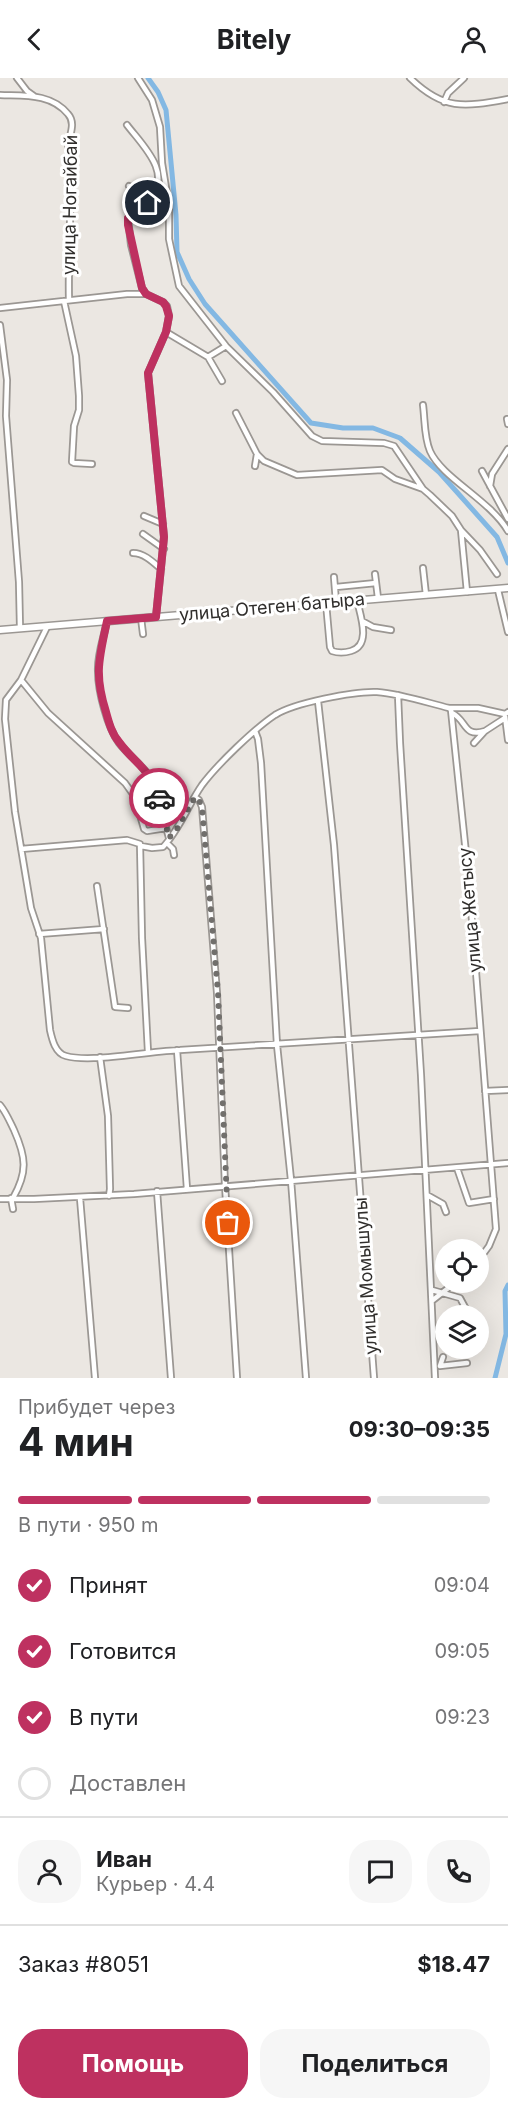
<!DOCTYPE html>
<html lang="ru">
<head>
<meta charset="utf-8">
<style>
  body { margin:0; font-family:Inter,sans-serif; background:#f6f6f6; color:#202124; height:100vh; display:flex; flex-direction:column; font-size:22px; white-space:nowrap }
  * { box-sizing:border-box; margin:0 }
  p { font-size:20px; color:#757577 }
  .icon { flex:none; width:33px; height:33px; fill:none; stroke:currentColor; stroke-width:2; stroke-linecap:round; stroke-linejoin:round }
  .map { position:relative; height:1300px; overflow:hidden }
  .side { display:flex; flex-direction:column; background:#fff; flex:1 }
  .side>* { flex:none }
  .fabs { position:absolute; left:435px; top:1161px; display:grid; gap:12px }
  .fabs a { display:grid; place-items:center; width:54px; height:54px; border-radius:50%; background:#fff; box-shadow:0 6px 24px #0002; font-size:30px }
  .pin { position:absolute; display:grid; place-items:center; width:51px; height:51px; color:#fff; margin:-26px; border:3px solid #fff; border-radius:50%; box-shadow:0 2px 6px #0007 }
  .courier { position:absolute; display:grid; place-items:center; width:60px; height:60px; margin:-30px; border:4px solid #be3160; border-radius:50%; background:#fff; color:#222; box-shadow:0 2px 8px #0007 }
  .summary em { font-style:normal; font-weight:700 }
  .summary div { display:flex; flex-direction:column-reverse }
  .summary { display:flex; align-items:center; justify-content:space-between; height:102px; padding:0 18px }
  h1 { font-size:39px; font-weight:700; line-height:45px }
  .bar { display:grid; grid-template-columns:repeat(4,1fr); gap:9px 6px; align-content:center; height:72px; padding:0 18px }
  .bar i { height:8px; border-radius:4px; background:#e0e0e0 }
  .bar .current { background:#be3160 }
  .bar p { grid-column:span 4 }
  .line { display:flex; align-items:center; gap:15px; padding:0 18px; border-top:2px solid #e0e0e0 }
  .line div { flex:1 }
  .round { display:grid; place-items:center; flex:none; width:63px; height:63px; border-radius:24px; background:#f6f6f6 }
  ol { padding:0 18px; list-style:none }
  li { display:flex; align-items:center; gap:18px; height:66px }
  li p { margin-inline-start:auto }
  li .icon { padding:6px; border-radius:50%; background:#be3160; color:#fff; stroke-width:4 }
  li:last-child { color:#757577 }
  li i { width:33px; height:33px; border:3px solid #e0e0e0; border-radius:50% }
  .primary-button { display:flex; gap:12px; margin-top:auto; padding:12px 18px }
  .primary-button a { flex:1; height:69px; border-radius:24px; background:#be3160; color:#fff; font-size:24px; font-weight:700; line-height:69px; text-align:center }
  .primary-button a+a { background:#f6f6f6; color:#202124 }
  header { display:flex; justify-content:space-between; align-items:center; height:78px; padding:0 18px; background:#fff; font-size:27px; font-weight:700 }
  .map>svg:first-child { display:block }
</style>
</head>
<body>
<header><svg class="icon" aria-label="back" viewBox="0 0 24 24"><path d="M15 5l-7 7 7 7"/></svg>Bitely<svg class="icon" aria-label="person" viewBox="0 0 24 24"><circle cx="12" cy="8" r="4"/><path d="M4 21q1-7 8-7t8 7"/></svg></header>
<div class="map">
<svg width="508" height="1300" viewBox="0 0 508 1300">
  <rect width="100%" height="100%" fill="#ebe7e2"/>
  <g fill="none" stroke-linecap="round" stroke-linejoin="round">
    <!-- canal -->
    <path stroke="#83b8e3" stroke-width="5" d="M 148,0 L 158,14 L 166,32 L 176,137 L 177,174 L 189,201 L 205,226 L 311,345 L 343,350 L 373,350 L 400,360 L 439,394 L 497,459 L 508,485
      M 495,1300 L 506,1256 L 505,1213 L 508,1207"/>
    <defs>
      <path id="minor" d="M 17,0 L 27,13 L 34,18
        M 138,0 L 152,22 L 160,49 L 162,85 L 169,128 L 169,161 L 179,208 L 226,268 L 273,314 L 312,358 L 322,363 L 384,365 L 394,368 L 423,411
        M 410,0 C 444,33 464,29 508,21
        M 0,17 C 24,18 51,15 68,36 C 77,46 68,59 68,71 C 68,84 70,98 70,112 C 71,149 68,185 69,222
        M 444,24 L 448,15 L 464,0
        M 127,47 C 143,68 173,95 150,122 C 144,130 135,133 128,140 L 131,167 L 142,210 L 146,216 L 163,224 L 167,228 L 169,238 L 166,254 L 148,295 L 164,459 L 156,539
        M 129,108 L 151,121
        M 64,223 L 76,278 L 79,318 L 79,332 L 74,348 L 72,384 L 74,385 L 92,386
        M 0,230 L 127,216 L 146,216
        M 0,247 L 7,302 L 6,338 L 19,504 L 20,550
        M 166,254 L 208,279 L 222,303
        M 208,279 L 226,268
        M 423,327 C 425,342 424,359 430,373 C 442,400 490,422 508,453
        M 236,335 L 257,376 L 264,383 L 297,397 L 382,392 L 395,401 L 423,411 L 430,417 L 452,438 L 461,452 L 467,514
        M 507,341 L 508,346
        M 255,388 L 257,376
        M 482,393 L 508,441
        M 490,408 L 492,396 L 508,371
        M 144,438 L 163,446
        M 461,452 L 480,472 L 497,496
        M 143,456 L 164,471
        M 133,475 C 144,475 153,484 161,491
        M 423,490 L 426,517
        M 375,496 L 378,520
        M 334,499 L 336,524
        M 336,509 L 376,505
        M 498,512 L 508,554
        M 326,525 L 330,569 L 332,573 C 338,575 344,575 351,573 C 372,567 360,537 357,522
        M 141,540 L 143,556
        M 107,543 C 104,559 97,577 98,593 C 98,613 107,649 119,665 C 129,678 144,688 153,703 L 169,760
        M 362,543 L 373,549 L 391,552
        M 47,549 L 21,602 L 6,622 L 5,641 L 15,734 L 31,830 L 41,860 L 50,952 C 52,961 55,975 66,978 C 91,985 151,973 180,972 C 280,965 380,960 480,953
        M 21,602 L 48,635 L 125,705 L 135,719 L 144,751 L 147,753 L 166,750
        M 398,617 L 400,665 L 421,997 L 435,1300
        M 318,623 L 334,767 L 374,1300
        M 449,630 L 478,630 L 505,636 L 508,634
        M 452,635 C 467,642 463,660 485,653
        M 505,638 L 508,662
        M 255,653 L 258,661 L 261,685 L 277,967 L 291,1102 L 306,1300
        M 474,665 L 485,653 L 505,640
        M 195,719 L 199,722 L 202,729 L 217,915 L 225,1107 L 237,1300
        M 167,765 L 173,771 L 174,777
        M 141,768 L 152,770 L 163,769 C 180,751 188,727 202,707 C 217,687 254,651 275,637 C 294,625 354,613 377,614 C 401,616 425,624 449,630 L 451,632 L 469,804 L 496,1151 L 489,1168 L 478,1183
        M 21,771 L 127,762 L 140,766 L 142,860 L 148,974
        M 97,808 L 115,929 L 128,930
        M 39,856 L 104,851
        M 177,972 L 187,1111
        M 100,979 L 108,1038 L 110,1111 L 109,1118
        M 485,1013 L 508,1012
        M 0,1027 C 6,1034 10,1044 14,1052 C 26,1079 28,1094 13,1120
        M 457,1090 L 469,1125 L 494,1121
        M 157,1113 L 171,1300
        M 427,1117 L 443,1126 L 446,1134
        M 11,1120 L 13,1131
        M 80,1120 L 95,1300
        M 0,1121 L 34,1121 L 134,1116 L 508,1085
        M 432,1212 L 460,1220 L 466,1231 L 472,1238
        M 433,1222 L 456,1204
        M 440,1288 L 467,1285
        M 440,1288 L 443,1279"/>
      <path id="major" d="M 0,552 L 508,510"/>
    </defs>
    <!-- minor casing -->
    <use href="#minor" stroke="#9b9793" stroke-width="8"/>
    <!-- major casing -->
    <use href="#major" stroke="#9b9793" stroke-width="9"/>
    <!-- minor -->
    <use href="#minor" stroke="#fff" stroke-width="4.5"/>
    <!-- major -->
    <use href="#major" stroke="#fff" stroke-width="6"/>
  </g>
  <g fill="none" stroke-linecap="round" stroke-linejoin="round">
    <!-- done -->
    <path stroke="#716f6c" stroke-width="6" stroke-dasharray="0 10.8" d="M 159,720 L 169,760 L 177,751 L 195,719 L 199,722 L 202,729 L 218,915 L 228,1145"/>
    <!-- route -->
    <path stroke="#be3160" stroke-width="8" d="M 148,125 L 128,140 L 128,147 L 142,210 L 146,216 L 163,224 L 166,228 L 169,238 L 166,254 L 148,295 L 164,459 L 156,539 L 107,543 C 99,581 94,596 106,634 C 109,645 112,656 119,664 C 136,687 150,690 159,720"/>
  </g>
  <g text-anchor="middle" stroke-width="6" stroke-linejoin="round" paint-order="stroke">
    <!-- street labels -->
    <g font-size="18" fill="#302e2c" stroke="#fff">
      <text transform="translate(70 127) rotate(-89)" y="6">улица Ногайбай</text>
      <text transform="translate(272 529) rotate(-5)" y="6">улица Отеген батыра</text>
      <text transform="translate(470 832) rotate(-95)" y="6">улица Жетысу</text>
      <text transform="translate(366 1198) rotate(-94)" y="6">улица Момышулы</text>
    </g>
  </g>
</svg>
<div class="fabs">
<a><svg class="icon" aria-label="locate" viewBox="0 0 24 24"><circle cx="12" cy="12" r="6"/><path d="M12 2v4M12 18v4M2 12h4M18 12h4"/></svg></a>
<a><svg class="icon" aria-label="layers" viewBox="0 0 24 24"><path d="M12 4l9 5-9 5-9-5zM3 14l9 5 9-5"/></svg></a>
</div>
<div class="pin" style="left:228px;top:1145px;background:#ea580c"><svg class="icon" aria-label="bag" viewBox="0 0 24 24"><path d="M5 8h14l-1 12H6zM9 8a3 3 0 0 1 6 0"/></svg></div>
<div class="pin" style="left:148px;top:125px;background:#1f2937"><svg class="icon" aria-label="home" viewBox="0 0 24 24"><path d="M3 11l9-7 9 7M6 9v11h12V9"/></svg></div>
<div class="courier" style="left:159px;top:720px"><svg class="icon" aria-label="car" viewBox="0 0 24 24"><path d="M5 17H2v-5l4-1 3-4h7l3 4 3 1v5h-3M9 17h6M6 11h13"/><circle cx="7" cy="17" r="2"/><circle cx="17" cy="17" r="2"/></svg></div>
</div>
<section class="side">
<div class="summary"><div><h1>4 мин</h1><p>Прибудет через</p></div><em>09:30–09:35</em></div>
<div class="bar"><i class="current"></i><i class="current"></i><i class="current"></i><i></i><p>В пути · 950 m</p></div>
<ol>
<li><svg class="icon" aria-label="check" viewBox="0 0 24 24"><path d="M5 12l5 5 9-10"/></svg>Принят<p>09:04</p></li>
<li><svg class="icon" aria-label="check" viewBox="0 0 24 24"><path d="M5 12l5 5 9-10"/></svg>Готовится<p>09:05</p></li>
<li><svg class="icon" aria-label="check" viewBox="0 0 24 24"><path d="M5 12l5 5 9-10"/></svg>В пути<p>09:23</p></li>
<li><i></i>Доставлен</li>
</ol>
<div class="line" style="height:108px"><a class="round"><svg class="icon" aria-label="person" viewBox="0 0 24 24"><circle cx="12" cy="8" r="4"/><path d="M4 21q1-7 8-7t8 7"/></svg></a><div><b>Иван</b><p>Курьер · 4.4</p></div><a class="round"><svg class="icon" aria-label="chat" viewBox="0 0 24 24"><path d="M4 5h16v11H9l-5 4z"/></svg></a><a class="round"><svg class="icon" aria-label="phone" viewBox="0 0 24 24"><path d="M5 4h4l2 5-3 2q2 4 5 5l2-3 5 2v4C11 20 4 13 5 4z"/></svg></a></div>
<div class="line" style="height:78px"><div>Заказ #8051</div><b>$18.47</b></div>
<div class="primary-button"><a>Помощь</a><a>Поделиться</a></div>
</section>
</body>
</html>
